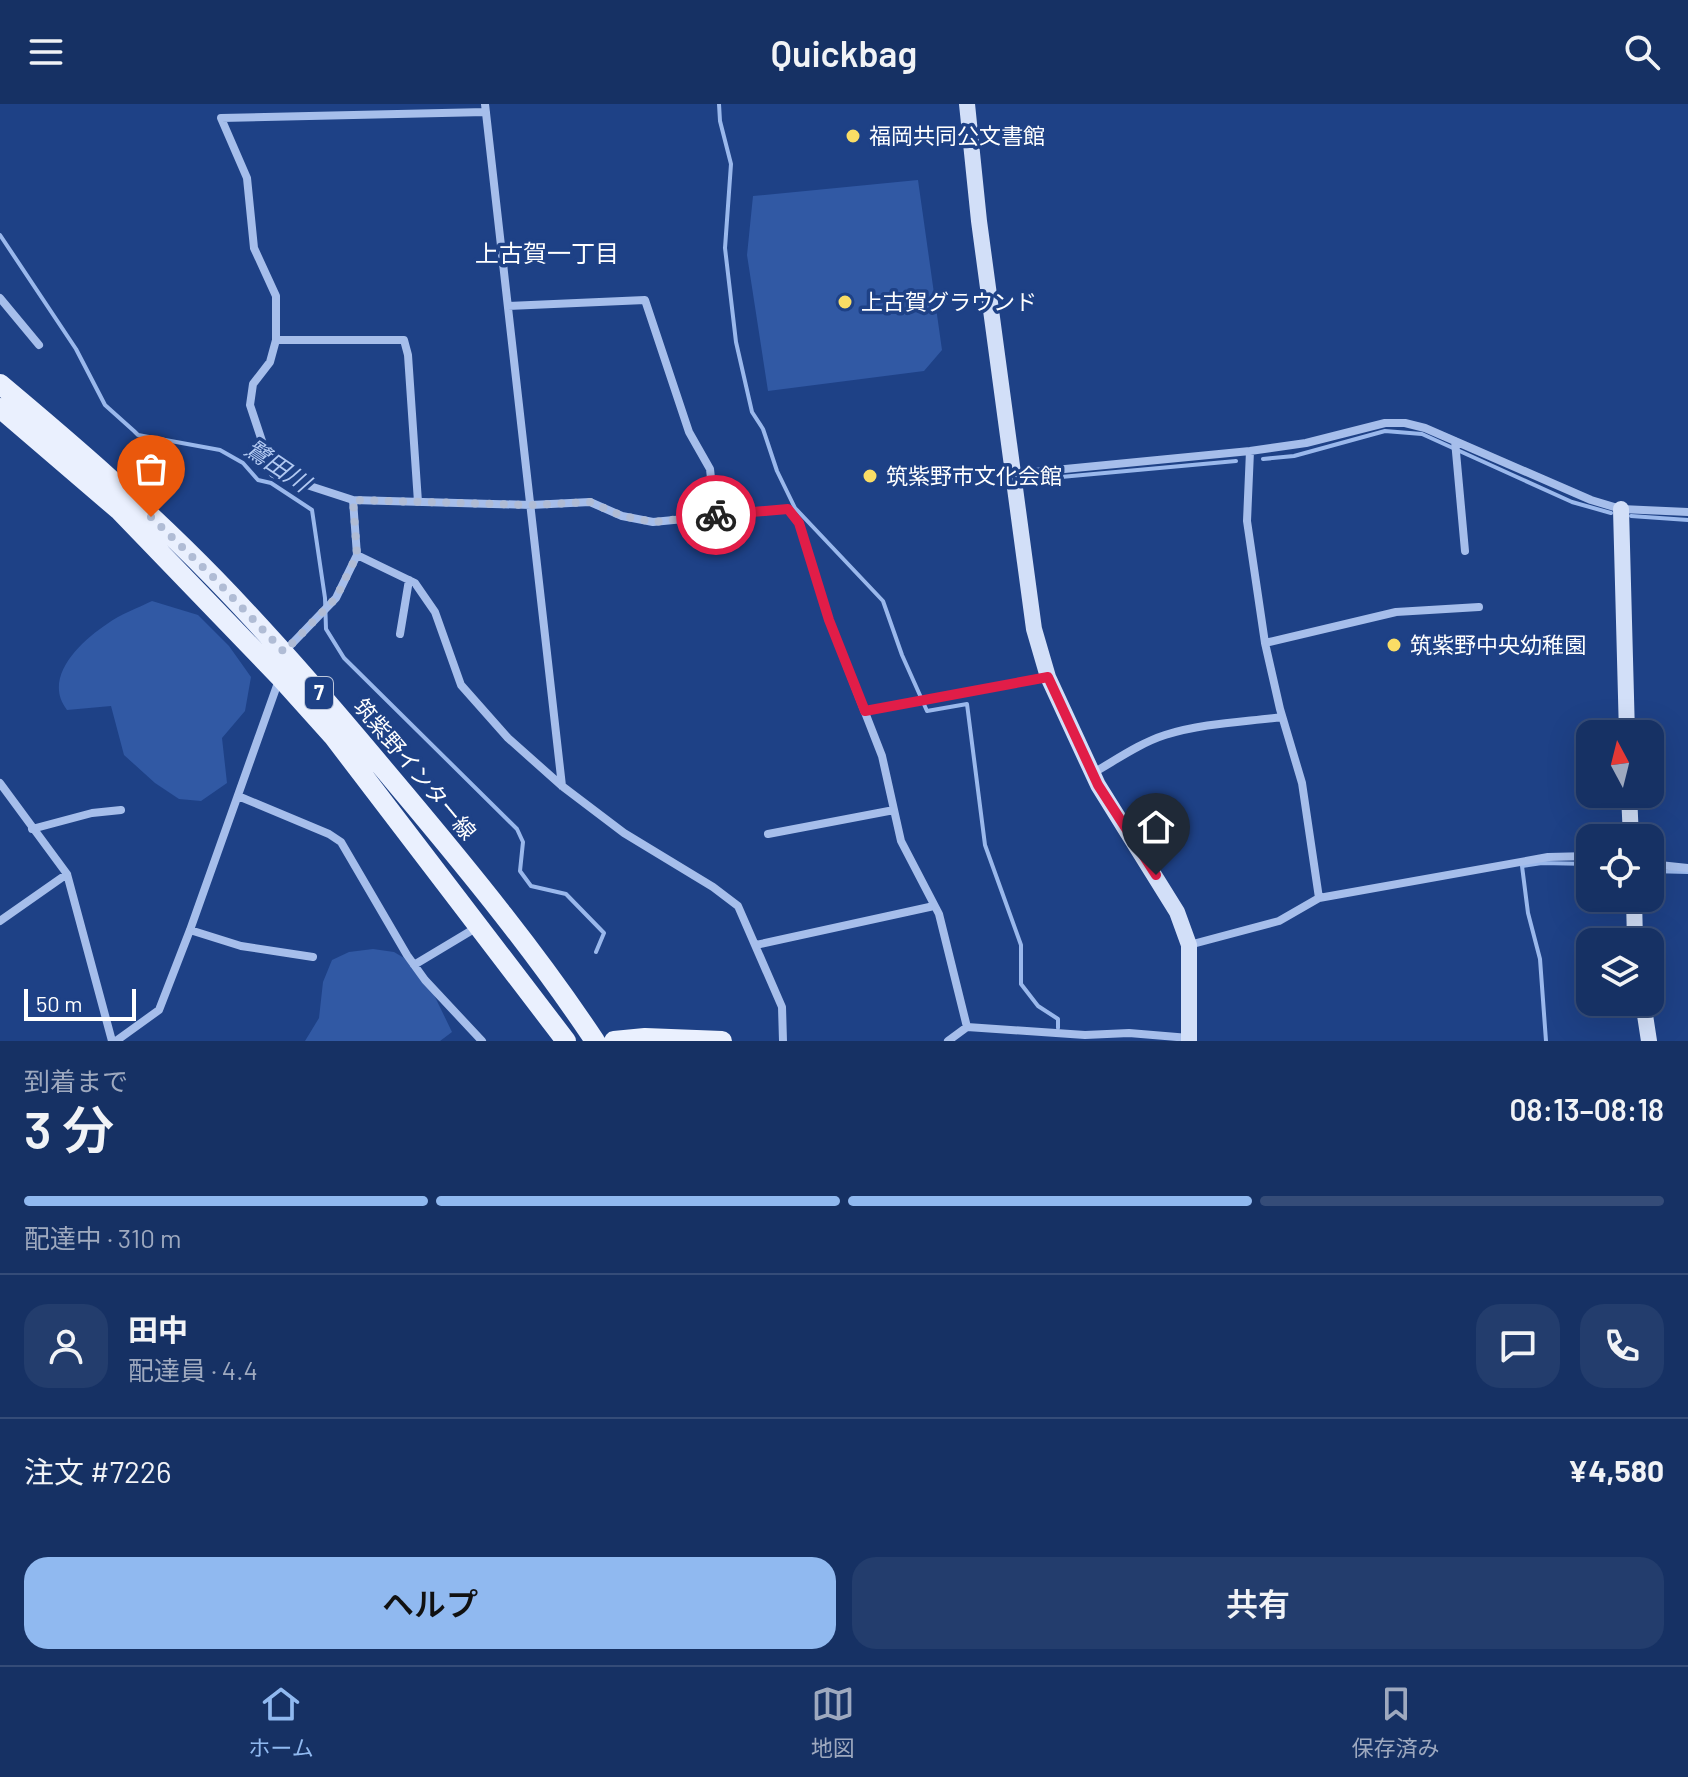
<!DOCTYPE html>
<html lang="ja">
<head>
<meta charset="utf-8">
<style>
  body { margin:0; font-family:Barlow,"Noto Sans JP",sans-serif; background:#233d6d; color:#f1f3f6; height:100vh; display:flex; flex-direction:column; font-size:30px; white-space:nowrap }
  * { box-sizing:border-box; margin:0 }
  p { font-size:26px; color:#9ea9bf }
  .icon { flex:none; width:44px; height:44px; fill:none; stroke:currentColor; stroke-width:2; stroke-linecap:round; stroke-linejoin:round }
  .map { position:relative; height:937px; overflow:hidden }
  .sheet { display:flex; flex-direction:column; background:#163164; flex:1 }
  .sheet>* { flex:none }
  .needle { width:52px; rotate:353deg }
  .fabs { position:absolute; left:1576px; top:616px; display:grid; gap:16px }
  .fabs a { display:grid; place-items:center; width:88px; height:88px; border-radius:16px; background:#163164; box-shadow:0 8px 32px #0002,0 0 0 2px #354c78; font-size:40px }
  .scale { position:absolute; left:24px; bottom:20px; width:112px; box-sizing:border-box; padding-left:8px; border:4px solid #fff; border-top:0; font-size:22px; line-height:28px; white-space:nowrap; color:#fff; -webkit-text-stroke:6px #1e4186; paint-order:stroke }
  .pin { position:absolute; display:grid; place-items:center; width:68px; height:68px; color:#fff; margin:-82px -34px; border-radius:50% 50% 50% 0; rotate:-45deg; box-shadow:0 0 8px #0007 }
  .pin .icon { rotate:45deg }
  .courier { position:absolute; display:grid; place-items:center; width:80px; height:80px; margin:-40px; border:6px solid #e11d48; border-radius:50%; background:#fff; color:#222; box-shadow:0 2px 10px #0007 }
  .headline em { font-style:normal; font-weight:600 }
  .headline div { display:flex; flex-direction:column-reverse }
  .headline { display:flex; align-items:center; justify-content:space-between; height:136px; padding:0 24px }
  h1 { font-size:52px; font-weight:600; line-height:60px }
  .bar { display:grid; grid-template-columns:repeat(4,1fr); gap:12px 8px; align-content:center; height:96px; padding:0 24px }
  .bar i { height:10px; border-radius:6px; background:#354c78 }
  .bar .selected { background:#90b9f0 }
  .bar p { grid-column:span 4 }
  .line { display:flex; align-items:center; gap:20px; padding:0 24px; border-top:2px solid #354c78 }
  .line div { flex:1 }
  .round { display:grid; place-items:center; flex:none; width:84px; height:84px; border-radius:24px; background:#233d6d }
  .button { display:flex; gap:16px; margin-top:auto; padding:16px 24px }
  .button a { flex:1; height:92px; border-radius:24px; background:#90b9f0; color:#111; font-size:32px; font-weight:600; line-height:92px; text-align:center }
  .button a+a { background:#233d6d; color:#f1f3f6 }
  header { display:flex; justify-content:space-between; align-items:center; height:104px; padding:0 24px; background:#163164; font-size:36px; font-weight:600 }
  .dock { display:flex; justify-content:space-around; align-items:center; height:112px; border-top:2px solid #354c78; background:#163164; font-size:22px; color:#9ea9bf }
  .dock a { display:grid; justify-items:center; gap:4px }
  .dock .selected { color:#90b9f0 }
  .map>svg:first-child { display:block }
</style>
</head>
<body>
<header><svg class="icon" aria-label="menu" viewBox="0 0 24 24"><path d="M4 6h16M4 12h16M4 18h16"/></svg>Quickbag<svg class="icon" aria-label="search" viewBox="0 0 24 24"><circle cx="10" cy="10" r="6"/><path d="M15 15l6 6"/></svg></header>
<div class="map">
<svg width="1688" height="937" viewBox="0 0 1688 937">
  <rect width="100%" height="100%" fill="#1e4186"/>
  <!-- green -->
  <path fill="#3159a4" d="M 918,76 L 942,246 L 924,267 L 768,287 L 747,151 L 753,92 Z
    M 152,497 L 198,511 L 229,542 L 251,573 L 245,607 L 222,634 L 227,679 L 201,697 L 179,695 L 155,679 L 124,651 L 111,602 L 67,606 C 42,574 80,538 107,520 C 120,510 138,504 152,497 Z
    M 373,845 L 394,848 L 421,864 L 452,928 L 440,937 L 305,937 L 319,914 L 323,878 L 332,856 L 349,848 Z"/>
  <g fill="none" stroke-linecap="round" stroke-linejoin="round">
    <!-- stream -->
    <path stroke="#9ab8ec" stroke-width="4" d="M 719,0 L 720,17 L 731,60 L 725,144 L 736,238 L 752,308 L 763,325 L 777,367 L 795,404 L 883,497 L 902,551 L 927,607 L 967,600 L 985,741 L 1021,841 L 1021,880 L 1038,902 L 1058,915 L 1058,924
      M 0,131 L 76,245 L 105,301 L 134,327 L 138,331 L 220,346 L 243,359 L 258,376 L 271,379 L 312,406 L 325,494 L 326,525 L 344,554 L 517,725 L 523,738 L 520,767 L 531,782 L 566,790 L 604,829 L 596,848
      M 1263,355 L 1294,352 L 1385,327 L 1422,330 L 1572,398 L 1611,409
      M 1028,376 L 1236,357
      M 1631,412 L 1688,416
      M 1650,767 L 1688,768
      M 1546,937 L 1540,855 L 1528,809 L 1522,762 L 1542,759 L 1590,760"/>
    <!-- street -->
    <path stroke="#a6beeb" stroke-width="8" d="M 485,0 L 562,682
      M 486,8 L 221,14 L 247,74 L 254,144 L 276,192 L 276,236 L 270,258 L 253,280 L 250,301 L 273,370 L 353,396 L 531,401 L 590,398 L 622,412 L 653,418 L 788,405 L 799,419 L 829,516 L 882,652 L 901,737 L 939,810 L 967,923 L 948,937
      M 0,194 L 39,241
      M 508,202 L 645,196 L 689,328 L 710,365 L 715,411
      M 276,236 L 404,236 L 408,251 L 418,398
      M 1455,337 L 1465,447
      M 1250,347 L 1247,417 L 1265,539 L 1280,605 L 1302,679 L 1319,794
      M 1013,370 L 1250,347 L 1306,339 L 1385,319 L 1405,319 L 1425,324 L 1591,396 L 1621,405 L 1688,408
      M 357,451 L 415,479 L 435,508 L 461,581 L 508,634 L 562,682 L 624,729 L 713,783 L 738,802 L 782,903 L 783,937
      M 400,530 L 409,476
      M 1265,539 L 1396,508 L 1479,503
      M 284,548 L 336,494 L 357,451 L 353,396
      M 865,607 L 1048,573
      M 1093,669 C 1116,656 1140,639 1165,631 C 1203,619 1243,618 1282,613
      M 0,679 L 67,770 L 112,937
      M 238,692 L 329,730 L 341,738 L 407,851 L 425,876 L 482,937
      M 32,725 L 92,709 L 121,706
      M 768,730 L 894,706
      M 1650,760 L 1688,764
      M 0,817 L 67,770
      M 190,826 L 241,842 L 313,853
      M 756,841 L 934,802
      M 1189,841 L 1279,817 L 1319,794 L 1548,753 L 1590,752
      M 414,861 L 479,822
      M 967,923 L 1085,931 L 1129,929 L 1189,934
      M 116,937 L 159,906 L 190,826 L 280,573"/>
    <!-- secondary -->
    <path stroke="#d2dff8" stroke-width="16" d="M 967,0 L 979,117 L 1034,525 L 1048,573 L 1098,681 L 1177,808 L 1189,841 L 1189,937
      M 1621,405 L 1627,630
      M 1629,690 L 1631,734
      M 1634,794 L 1635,838
      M 1643,898 L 1649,937"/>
    <!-- primary -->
    <path stroke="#eaf0fe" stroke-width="20" d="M 0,280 C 74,342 148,406 215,475 C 281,543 342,615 403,688 C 471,769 537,850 595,937
      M 0,304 L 120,407 L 280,573 L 333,632 L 566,937
      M 614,937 L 645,934 L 722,937"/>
  </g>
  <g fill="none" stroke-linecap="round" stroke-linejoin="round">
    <!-- done -->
    <path stroke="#b0bcd5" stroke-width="8" stroke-dasharray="0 14.4" d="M 151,413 L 213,473 L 284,548 L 336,494 L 357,451 L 353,396 L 531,401 L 590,398 L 622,412 L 653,418 L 716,411"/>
    <!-- route -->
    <path stroke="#e11d48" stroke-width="10" d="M 716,411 L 788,405 L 799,419 L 829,516 L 865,607 L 1048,573 L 1098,681 L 1156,771"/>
  </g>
  <!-- markers -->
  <g fill="#fadd65" stroke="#1e4186" stroke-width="3">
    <circle cx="853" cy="32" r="8"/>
    <circle cx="845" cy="198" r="8"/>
    <circle cx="870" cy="372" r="8"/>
    <circle cx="1394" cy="541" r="8"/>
  </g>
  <g text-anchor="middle" stroke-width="7" stroke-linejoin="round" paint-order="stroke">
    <!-- shield labels -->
    <rect fill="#1e4186" stroke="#bcc6db" stroke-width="2" x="305" y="573" width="28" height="32" rx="6"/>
    <g font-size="20" font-weight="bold" fill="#fff">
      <text x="319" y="596">7</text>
    </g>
    <!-- poi labels -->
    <g font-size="22" fill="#fff" stroke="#1e4186" text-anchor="start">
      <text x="869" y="40">福岡共同公文書館</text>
      <text x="861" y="206">上古賀グラウンド</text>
      <text x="886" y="380">筑紫野市文化会館</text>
      <text x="1410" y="549">筑紫野中央幼稚園</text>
    </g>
    <!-- street labels -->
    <g font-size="22" fill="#fff" stroke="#1e4186">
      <text transform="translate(415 665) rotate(50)" y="8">筑紫野インター線</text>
    </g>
    <!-- neighbourhood labels -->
    <g font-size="24" fill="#fff" stroke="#1e4186">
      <text x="547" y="158">上古賀一丁目</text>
    </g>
    <!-- water labels -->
    <g font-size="24" font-style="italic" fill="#b2c9f2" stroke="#1e4186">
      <text transform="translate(277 362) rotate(34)" y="8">鷺田川</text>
    </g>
  </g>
</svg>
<div class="fabs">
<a><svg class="needle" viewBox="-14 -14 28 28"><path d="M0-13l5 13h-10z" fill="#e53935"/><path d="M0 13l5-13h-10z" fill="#9ea9bf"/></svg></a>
<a><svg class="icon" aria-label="locate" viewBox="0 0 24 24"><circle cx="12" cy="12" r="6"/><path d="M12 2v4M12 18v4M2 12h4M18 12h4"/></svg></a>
<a><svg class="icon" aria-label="layers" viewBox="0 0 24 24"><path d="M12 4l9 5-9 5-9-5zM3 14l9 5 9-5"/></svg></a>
</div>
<div class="scale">50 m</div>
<div class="pin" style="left:151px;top:413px;background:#ea580c"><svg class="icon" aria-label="bag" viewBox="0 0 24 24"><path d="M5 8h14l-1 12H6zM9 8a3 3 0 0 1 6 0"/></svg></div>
<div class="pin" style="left:1156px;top:771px;background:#1f2937"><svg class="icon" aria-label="home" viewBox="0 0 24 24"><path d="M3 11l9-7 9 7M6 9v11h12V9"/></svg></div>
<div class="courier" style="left:716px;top:411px"><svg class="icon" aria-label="bike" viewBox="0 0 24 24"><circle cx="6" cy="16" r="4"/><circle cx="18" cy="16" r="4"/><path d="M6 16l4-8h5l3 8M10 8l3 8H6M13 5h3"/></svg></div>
</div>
<section class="sheet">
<div class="headline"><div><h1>3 分</h1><p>到着まで</p></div><em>08:13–08:18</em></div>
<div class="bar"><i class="selected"></i><i class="selected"></i><i class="selected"></i><i></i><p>配達中 · 310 m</p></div>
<div class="line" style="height:144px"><a class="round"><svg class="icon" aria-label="person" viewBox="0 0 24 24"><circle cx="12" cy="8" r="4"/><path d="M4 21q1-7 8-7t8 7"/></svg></a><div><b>田中</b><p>配達員 · 4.4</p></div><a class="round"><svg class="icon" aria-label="chat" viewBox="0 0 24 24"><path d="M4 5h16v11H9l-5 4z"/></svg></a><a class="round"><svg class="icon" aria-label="phone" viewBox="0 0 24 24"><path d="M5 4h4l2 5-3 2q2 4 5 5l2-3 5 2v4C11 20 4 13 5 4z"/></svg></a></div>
<div class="line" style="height:104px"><div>注文 #7226</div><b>¥4,580</b></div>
<div class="button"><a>ヘルプ</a><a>共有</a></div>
</section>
<nav class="dock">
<a class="selected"><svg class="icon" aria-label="home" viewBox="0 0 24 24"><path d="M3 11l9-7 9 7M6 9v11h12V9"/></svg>ホーム</a>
<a><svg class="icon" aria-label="map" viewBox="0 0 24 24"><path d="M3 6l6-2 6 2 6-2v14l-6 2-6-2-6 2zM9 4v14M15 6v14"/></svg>地図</a>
<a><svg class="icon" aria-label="saved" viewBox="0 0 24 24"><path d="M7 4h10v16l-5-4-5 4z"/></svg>保存済み</a>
</nav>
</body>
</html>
